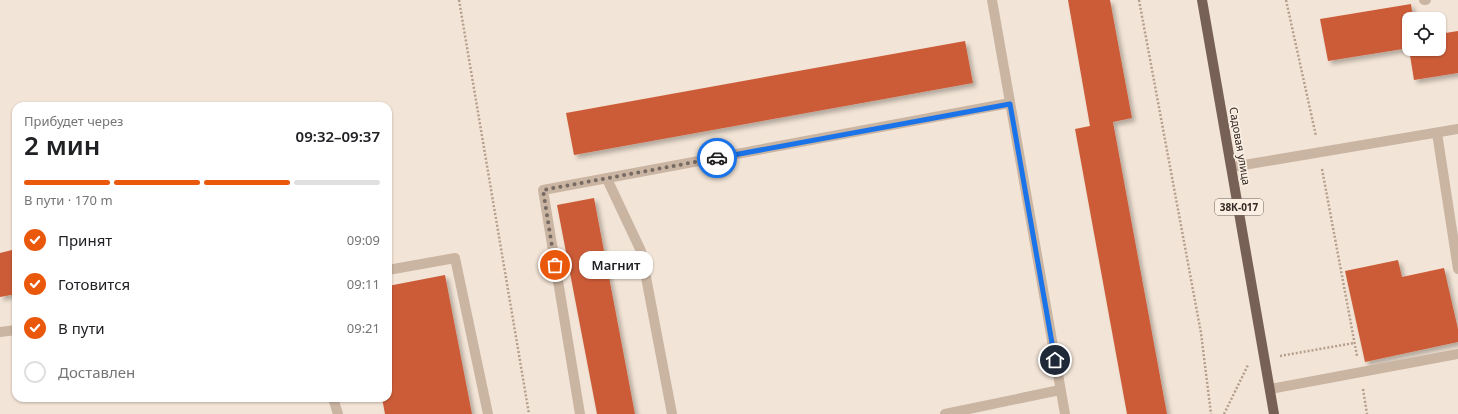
<!DOCTYPE html>
<html lang="ru">
<head>
<meta charset="utf-8">
<style>
  body { margin:0; font-family:"Noto Sans",sans-serif; background:#f6f6f6; color:#202124; height:100vh; display:flex; flex-direction:column; font-size:15px; white-space:nowrap }
  * { box-sizing:border-box; margin:0 }
  p { font-size:13px; color:#757577 }
  .icon { flex:none; width:22px; height:22px; fill:none; stroke:currentColor; stroke-width:2; stroke-linecap:round; stroke-linejoin:round }
  .map { position:relative; flex:1; overflow:hidden }
  .drawer { position:absolute; left:12px; top:102px; width:380px; height:300px; display:flex; flex-direction:column; background:#fff; border-radius:12px; box-shadow:0 1px 3px #0004 }
  .drawer>* { flex:none }
  .buttons { position:absolute; left:1402px; top:12px; display:grid; gap:8px }
  .buttons a { display:grid; place-items:center; width:44px; height:44px; border-radius:8px; background:#fff; box-shadow:0 1px 3px #0004; font-size:20px }
  .pin { position:absolute; display:grid; place-items:center; width:34px; height:34px; color:#fff; margin:-17px; border:2px solid #fff; border-radius:50%; box-shadow:0 1px 4px #0007 }
  .courier { position:absolute; display:grid; place-items:center; width:40px; height:40px; margin:-20px; border:3px solid #1a73e8; border-radius:50%; background:#fff; color:#222; box-shadow:0 1px 5px #0007 }
  .bubble { position:absolute; height:28px; border-radius:12px; background:#fff; box-shadow:0 1px 3px #0004; font-size:13px; font-weight:600; line-height:28px; text-align:center }
  .headline em { font-style:normal; font-weight:600 }
  .headline div { display:flex; flex-direction:column-reverse }
  .headline { display:flex; align-items:center; justify-content:space-between; height:68px; padding:0 12px }
  h1 { font-size:26px; font-weight:600; line-height:30px }
  .bar { display:grid; grid-template-columns:repeat(4,1fr); gap:6px 4px; align-content:center; height:48px; padding:0 12px }
  .bar i { height:5px; border-radius:3px; background:#e0e0e0 }
  .bar .on { background:#ea580c }
  .bar p { grid-column:span 4 }
  ol { padding:0 12px; list-style:none }
  li { display:flex; align-items:center; gap:12px; height:44px }
  li p { margin-inline-start:auto }
  li .icon { padding:4px; border-radius:50%; background:#ea580c; color:#fff; stroke-width:4 }
  li:last-child { color:#757577 }
  li i { width:22px; height:22px; border:2px solid #e0e0e0; border-radius:50% }
  .map>svg:first-child { display:block }
</style>
</head>
<body>
<div class="map">
<svg width="1458" height="414" viewBox="0 0 1458 414">
  <defs>
    <filter id="shadow"><feDropShadow dx="3.5" dy="3.5" stdDeviation="2" flood-color="#0004"/></filter>
  </defs>
  <rect width="100%" height="100%" fill="#f2e4d6"/>
  <!-- building -->
  <path fill="#cc5c39" filter="url(#shadow)" d="M 1068,0 L 1110,0 L 1132,118 L 1113,122 L 1167,414 L 1127,414 L 1075,129 L 1090,126 Z
    M 1411,4 L 1413,19 L 1409,19 L 1409,48 L 1328,61 L 1320,19 Z
    M 1458,31 L 1458,73 L 1414,80 L 1409,49 L 1439,49 L 1439,34 Z
    M 965,41 L 973,83 L 574,155 L 566,113 Z
    M 594,198 L 635,414 L 597,414 L 557,205 Z
    M 16,249 L 16,294 L 0,297 L 0,253 Z
    M 1398,260 L 1402,277 L 1444,268 L 1458,329 L 1458,342 L 1365,362 L 1345,271 Z
    M 445,275 L 472,414 L 385,414 L 382,398 L 388,398 L 388,286 Z"/>
  <g fill="none" stroke-linecap="round" stroke-linejoin="round">
    <!-- path -->
    <path stroke="#b69e8c" stroke-width="2.5" stroke-dasharray="2 2" stroke-linecap="butt" d="M 459,0 L 529,414
      M 1139,0 L 1201,333 L 1211,414
      M 1286,0 L 1316,136
      M 1322,169 L 1357,356
      M 1280,356 L 1354,343
      M 1363,389 L 1367,414
      M 1224,414 L 1248,365"/>
    <!-- minor -->
    <path stroke="#cab4a2" stroke-width="10" d="M 992,0 L 1065,414
      M 1424,0 L 1426,0
      M 1437,133 L 1458,269
      M 1232,167 L 1458,129
      M 607,179 L 641,251 L 672,414
      M 388,270 L 455,258 L 488,414
      M 0,332 L 16,330
      M 1270,389 L 1458,354
      M 333,398 L 338,414
      M 580,414 L 543,190 L 1010,103
      M 945,414 L 1060,390"/>
    <!-- major -->
    <path stroke="#776055" stroke-width="10" d="M 1202,0 L 1274,414"/>
  </g>
  <g fill="none" stroke-linecap="round" stroke-linejoin="round">
    <!-- done -->
    <path stroke="#766a63" stroke-width="4" stroke-dasharray="0 7.2" d="M 555,265 L 543,190 L 717,158"/>
    <!-- route -->
    <path stroke="#1a73e8" stroke-width="5" d="M 717,158 L 1010,104 L 1055,360"/>
  </g>
  <g text-anchor="middle" stroke-width="3.5" stroke-linejoin="round" paint-order="stroke">
    <!-- shield labels -->
    <rect fill="#faefe2" stroke="#6f645e" stroke-width="1" x="1215" y="199" width="48" height="16" rx="3"/>
    <g font-size="10" font-weight="bold" fill="#342925">
      <text x="1239" y="211">38К-017</text>
    </g>
    <!-- street labels -->
    <g font-size="11" fill="#342925" stroke="#faefe2">
      <text transform="translate(1240 146) rotate(80)" y="4">Садовая улица</text>
    </g>
  </g>
</svg>
<div class="buttons">
<a><svg class="icon" aria-label="locate" viewBox="0 0 24 24"><circle cx="12" cy="12" r="6"/><path d="M12 2v4M12 18v4M2 12h4M18 12h4"/></svg></a>
</div>
<div class="pin" style="left:555px;top:265px;background:#ea580c"><svg class="icon" aria-label="bag" viewBox="0 0 24 24"><path d="M5 8h14l-1 12H6zM9 8a3 3 0 0 1 6 0"/></svg></div>
<div class="pin" style="left:1055px;top:360px;background:#1f2937"><svg class="icon" aria-label="home" viewBox="0 0 24 24"><path d="M3 11l9-7 9 7M6 9v11h12V9"/></svg></div>
<div class="courier" style="left:717px;top:158px"><svg class="icon" aria-label="car" viewBox="0 0 24 24"><path d="M5 17H2v-5l4-1 3-4h7l3 4 3 1v5h-3M9 17h6M6 11h13"/><circle cx="7" cy="17" r="2"/><circle cx="17" cy="17" r="2"/></svg></div>
<div class="bubble" style="left:579px;top:251px;width:74px">Магнит</div>
<section class="drawer">
<div class="headline"><div><h1>2 мин</h1><p>Прибудет через</p></div><em>09:32–09:37</em></div>
<div class="bar"><i class="on"></i><i class="on"></i><i class="on"></i><i></i><p>В пути · 170 m</p></div>
<ol>
<li><svg class="icon" aria-label="check" viewBox="0 0 24 24"><path d="M5 12l5 5 9-10"/></svg>Принят<p>09:09</p></li>
<li><svg class="icon" aria-label="check" viewBox="0 0 24 24"><path d="M5 12l5 5 9-10"/></svg>Готовится<p>09:11</p></li>
<li><svg class="icon" aria-label="check" viewBox="0 0 24 24"><path d="M5 12l5 5 9-10"/></svg>В пути<p>09:21</p></li>
<li><i></i>Доставлен</li>
</ol>
</section>
</div>
</body>
</html>
